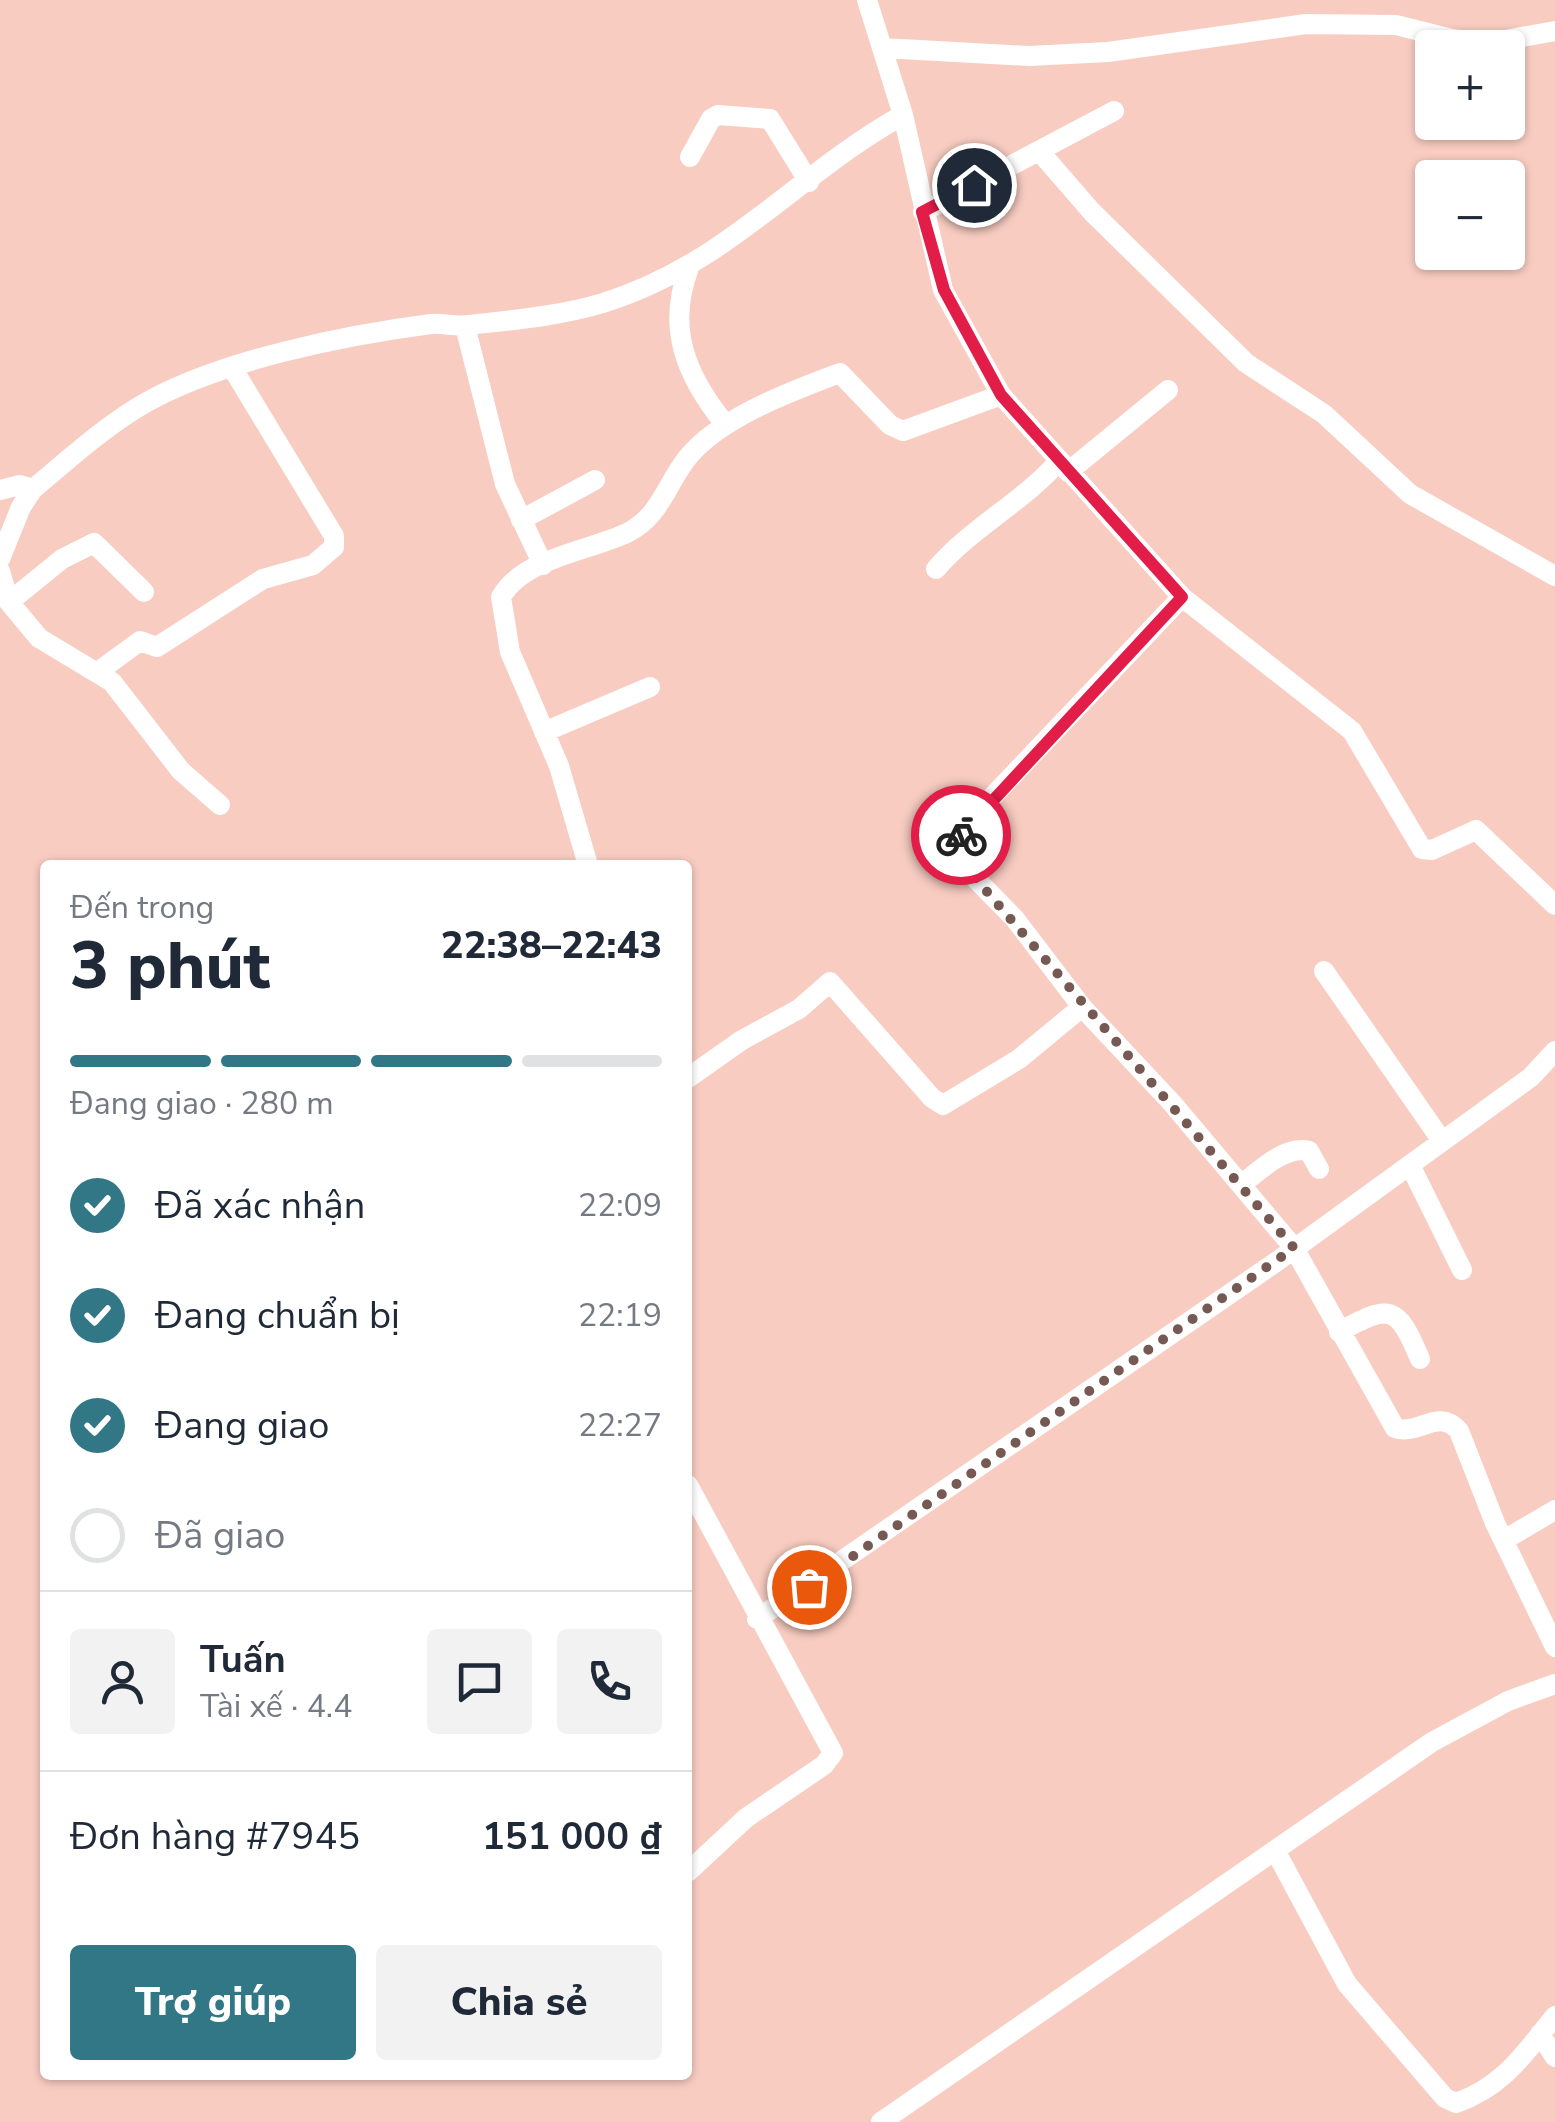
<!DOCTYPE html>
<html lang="vi">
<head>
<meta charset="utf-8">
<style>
  body { margin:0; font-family:"Nunito Sans",sans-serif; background:#f2f2f3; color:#1f2937; height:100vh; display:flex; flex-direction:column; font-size:38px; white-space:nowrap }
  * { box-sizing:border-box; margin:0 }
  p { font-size:32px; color:#747a83 }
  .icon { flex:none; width:55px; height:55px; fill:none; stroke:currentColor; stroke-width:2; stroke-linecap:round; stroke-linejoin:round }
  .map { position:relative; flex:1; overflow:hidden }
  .side { position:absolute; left:40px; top:860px; width:652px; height:1220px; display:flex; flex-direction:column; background:#fff; border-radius:10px; box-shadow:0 2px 8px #0004 }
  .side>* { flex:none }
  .buttons { position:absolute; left:1415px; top:30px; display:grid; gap:20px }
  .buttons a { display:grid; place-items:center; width:110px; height:110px; border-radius:10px; background:#fff; box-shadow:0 2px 8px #0004; font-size:50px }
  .pin { position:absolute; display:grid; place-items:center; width:85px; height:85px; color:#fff; margin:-42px; border:5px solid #fff; border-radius:50%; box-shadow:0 2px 10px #0007 }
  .courier { position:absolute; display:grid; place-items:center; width:100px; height:100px; margin:-50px; border:8px solid #e11d48; border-radius:50%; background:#fff; color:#222; box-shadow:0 2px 12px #0007 }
  .summary em { font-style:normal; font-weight:800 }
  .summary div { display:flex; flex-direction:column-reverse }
  .summary { display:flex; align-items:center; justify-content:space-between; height:170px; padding:0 30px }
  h1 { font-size:65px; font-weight:800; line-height:75px }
  .bar { display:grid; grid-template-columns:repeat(4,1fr); gap:15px 10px; align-content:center; height:120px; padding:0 30px }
  .bar i { height:12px; border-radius:8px; background:#e0e1e3 }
  .bar .current { background:#327786 }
  .bar p { grid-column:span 4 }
  .line { display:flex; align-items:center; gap:25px; padding:0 30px; border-top:2px solid #e0e1e3 }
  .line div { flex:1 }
  .round { display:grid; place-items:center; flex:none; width:105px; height:105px; border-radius:10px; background:#f2f2f3 }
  ol { padding:0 30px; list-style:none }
  li { display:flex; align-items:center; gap:30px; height:110px }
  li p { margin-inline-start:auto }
  li .icon { padding:10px; border-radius:50%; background:#327786; color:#fff; stroke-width:4 }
  li:last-child { color:#747a83 }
  li i { width:55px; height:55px; border:5px solid #e0e1e3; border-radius:50% }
  .cta { display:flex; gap:20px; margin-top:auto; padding:20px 30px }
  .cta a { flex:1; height:115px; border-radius:10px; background:#327786; color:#fff; font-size:40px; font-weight:800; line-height:115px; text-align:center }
  .cta a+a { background:#f2f2f3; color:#1f2937 }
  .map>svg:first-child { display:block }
</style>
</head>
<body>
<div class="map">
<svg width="1555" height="2122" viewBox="0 0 1555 2122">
  <rect width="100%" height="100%" fill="#f8ccc1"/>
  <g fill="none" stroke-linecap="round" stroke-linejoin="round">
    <!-- street -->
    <path stroke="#fff" stroke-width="20" d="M 867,0 L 903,115 L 943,290 L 1001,395 L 1182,597 L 1352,731 L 1422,849 L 1432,850 L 1476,830 L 1555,905
      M 883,48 L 1029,56 L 1108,52 L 1306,24 L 1396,25 L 1452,39 L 1489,43 L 1555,31
      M 1040,152 L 1092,212 L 1246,363 L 1324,414 L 1410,494 L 1555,576
      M 690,157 L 711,119 L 718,115 L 770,119 L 809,182
      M 923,212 L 1114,111
      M 689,268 C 666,328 686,376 725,424
      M 465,326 L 505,484 L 543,565
      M 1068,472 L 1168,390
      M 0,490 L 20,485 L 33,489
      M 521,520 L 595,480
      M 0,559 L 21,507 L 33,489 C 69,459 106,425 147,402 C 222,360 346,335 431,324 C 444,323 456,327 469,325 C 513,320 560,316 603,303 C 728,264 795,175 903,115
      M 936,569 C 972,527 1023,502 1059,461
      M 0,571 L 9,602 L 39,638 L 112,682 L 181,771 L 220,805
      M 1182,597 L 976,814 L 961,835 L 958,851 L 970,873 L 1015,919 L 1082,1007 L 1172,1103 L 1294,1248 L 1395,1428 C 1419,1436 1438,1407 1459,1431 L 1495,1523 L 1555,1647
      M 9,602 L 62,559 L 94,543 L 144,592
      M 99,671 L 140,641 L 157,647 L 263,579 L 313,565 L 334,547 L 334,536 L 233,369
      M 544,732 L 650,687
      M 588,865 L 559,766 L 510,652 L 501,597 C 523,558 589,551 627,533 C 661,516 666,484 688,457 C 721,417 792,391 840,373 L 890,425 L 903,431 L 1001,395
      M 1324,971 L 1442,1141
      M 688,1078 L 742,1040 L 799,1009 L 830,982 L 932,1098 L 943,1105 L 1019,1059 L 1082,1007
      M 1410,1165 L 1462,1270
      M 1241,1185 C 1259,1171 1285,1145 1309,1151 L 1319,1169
      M 1339,1332 C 1390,1304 1397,1304 1420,1359
      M 688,1485 L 833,1753 L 824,1765 L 746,1818 L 688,1872
      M 1504,1540 L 1555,1510
      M 757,1619 L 1276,1262 L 1531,1077 L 1555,1051
      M 1276,1852 L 1347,1984 L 1445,2098 L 1456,2103 C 1503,2087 1525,2053 1555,2016
      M 1540,2034 L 1555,2057
      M 881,2122 L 1432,1742 L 1508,1701 L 1555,1684"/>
  </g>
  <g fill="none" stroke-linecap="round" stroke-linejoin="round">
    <!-- done -->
    <path stroke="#755952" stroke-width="10" stroke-dasharray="0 18" d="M 809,1587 L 1294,1248 L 970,872 L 958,851 L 961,835"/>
    <!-- route -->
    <path stroke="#e11d48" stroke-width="12" d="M 961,835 L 1182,597 L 1001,395 L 944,290 L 922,212 L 974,185"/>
  </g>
</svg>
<div class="buttons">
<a>+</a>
<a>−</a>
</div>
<div class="pin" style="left:809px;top:1587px;background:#ea580c"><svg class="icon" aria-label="bag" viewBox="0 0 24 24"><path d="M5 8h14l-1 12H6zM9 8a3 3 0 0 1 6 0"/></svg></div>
<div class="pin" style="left:974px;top:185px;background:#1f2937"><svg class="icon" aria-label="home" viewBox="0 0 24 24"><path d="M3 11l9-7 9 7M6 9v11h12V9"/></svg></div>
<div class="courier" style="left:961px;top:835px"><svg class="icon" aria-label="bike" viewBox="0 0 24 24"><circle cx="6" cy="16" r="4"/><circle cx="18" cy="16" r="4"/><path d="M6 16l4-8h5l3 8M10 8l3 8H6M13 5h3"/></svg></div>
<section class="side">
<div class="summary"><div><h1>3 phút</h1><p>Đến trong</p></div><em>22:38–22:43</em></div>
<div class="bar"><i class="current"></i><i class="current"></i><i class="current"></i><i></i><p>Đang giao · 280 m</p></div>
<ol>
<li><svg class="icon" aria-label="check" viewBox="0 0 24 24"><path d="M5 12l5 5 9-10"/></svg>Đã xác nhận<p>22:09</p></li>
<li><svg class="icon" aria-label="check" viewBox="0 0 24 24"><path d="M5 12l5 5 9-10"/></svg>Đang chuẩn bị<p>22:19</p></li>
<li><svg class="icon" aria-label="check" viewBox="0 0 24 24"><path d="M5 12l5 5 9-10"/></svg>Đang giao<p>22:27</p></li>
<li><i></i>Đã giao</li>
</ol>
<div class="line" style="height:180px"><a class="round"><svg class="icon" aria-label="person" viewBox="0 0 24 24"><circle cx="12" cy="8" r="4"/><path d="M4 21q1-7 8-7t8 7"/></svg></a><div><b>Tuấn</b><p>Tài xế · 4.4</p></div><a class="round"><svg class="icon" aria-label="chat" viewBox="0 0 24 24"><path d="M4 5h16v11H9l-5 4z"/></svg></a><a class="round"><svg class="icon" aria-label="phone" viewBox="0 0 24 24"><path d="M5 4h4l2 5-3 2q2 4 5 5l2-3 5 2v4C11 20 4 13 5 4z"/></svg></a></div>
<div class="line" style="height:130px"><div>Đơn hàng #7945</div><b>151 000 ₫</b></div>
<div class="cta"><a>Trợ giúp</a><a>Chia sẻ</a></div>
</section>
</div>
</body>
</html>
